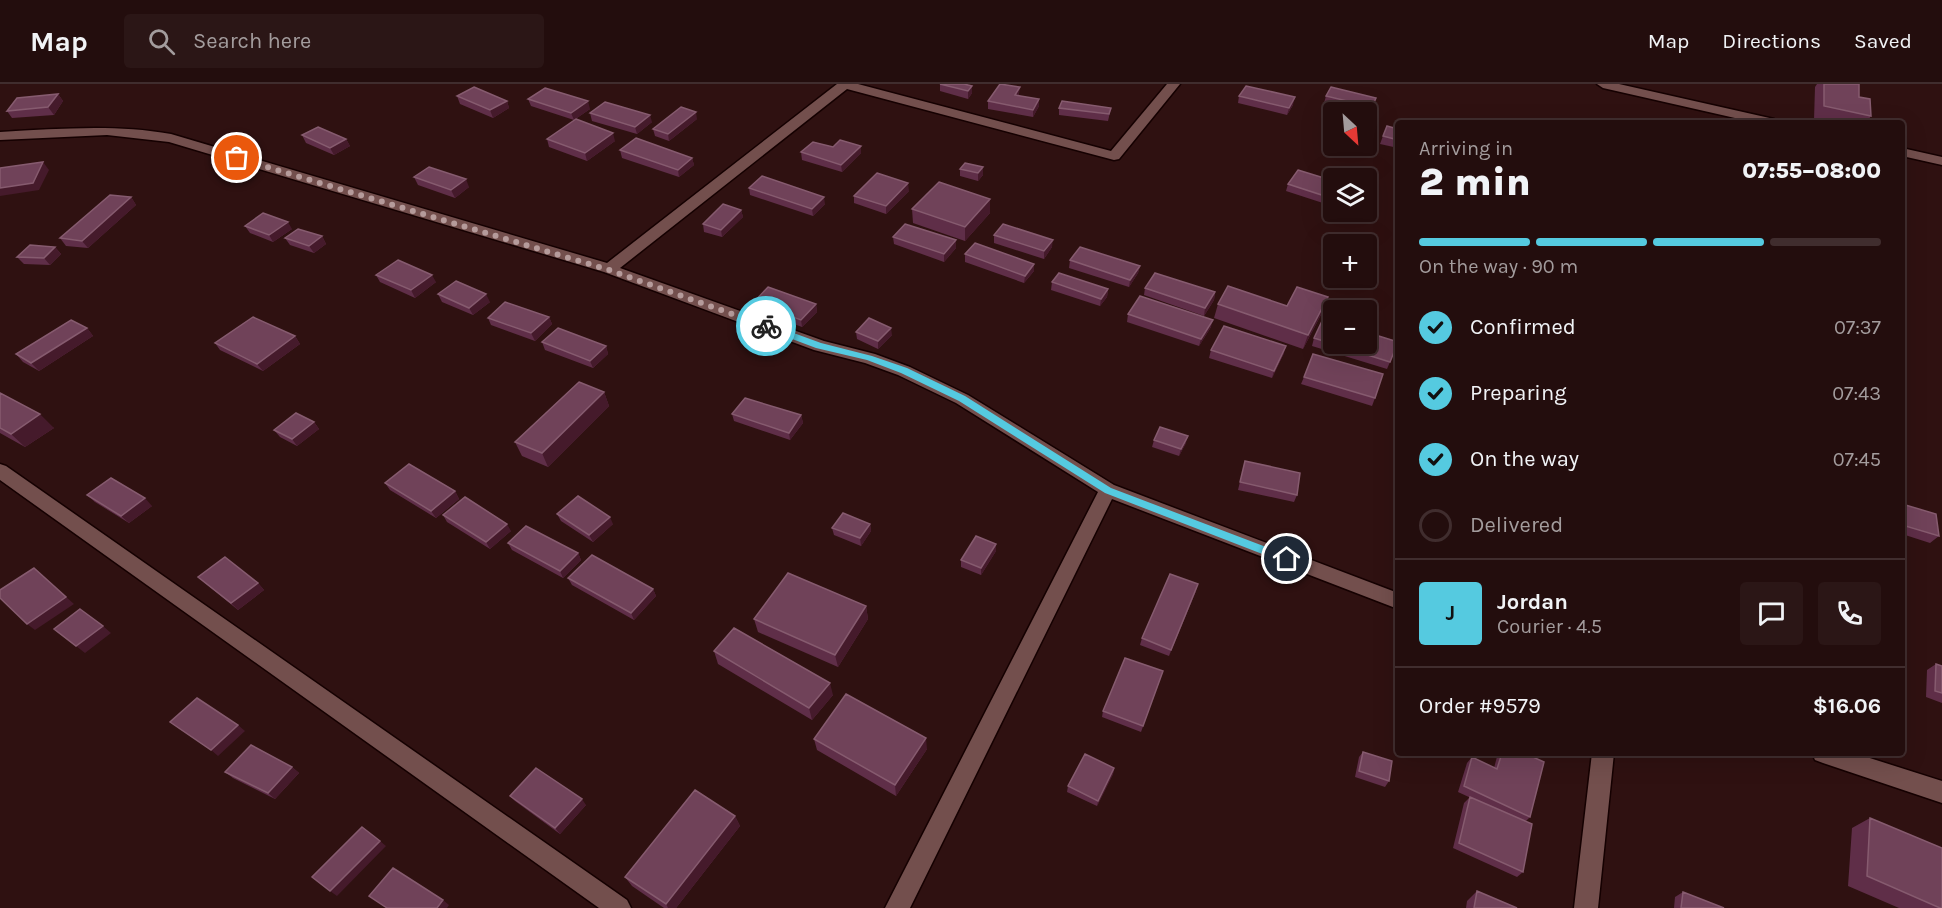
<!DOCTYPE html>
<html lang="en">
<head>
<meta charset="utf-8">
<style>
  body { margin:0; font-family:Karla,sans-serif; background:#2b1616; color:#f1f3f6; height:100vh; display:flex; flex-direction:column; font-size:22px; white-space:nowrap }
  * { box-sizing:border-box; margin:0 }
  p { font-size:20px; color:#a39c9d }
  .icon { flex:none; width:33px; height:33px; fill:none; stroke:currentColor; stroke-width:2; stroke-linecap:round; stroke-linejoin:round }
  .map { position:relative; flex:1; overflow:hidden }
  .drawer { position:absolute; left:1395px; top:36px; width:510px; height:636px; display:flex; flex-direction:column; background:#230d0d; border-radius:6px; box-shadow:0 6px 24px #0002,0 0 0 2px #402d2e }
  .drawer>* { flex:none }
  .needle { width:39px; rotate:154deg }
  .buttons { position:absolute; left:1323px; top:18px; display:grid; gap:12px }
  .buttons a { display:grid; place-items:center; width:54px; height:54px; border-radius:6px; background:#230d0d; box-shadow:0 6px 24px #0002,0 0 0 2px #402d2e; font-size:30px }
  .pin { position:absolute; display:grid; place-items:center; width:51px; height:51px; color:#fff; margin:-26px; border:3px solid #fff; border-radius:50%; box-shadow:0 2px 6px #0007 }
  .courier { position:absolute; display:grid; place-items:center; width:60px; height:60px; margin:-30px; border:4px solid #55cae0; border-radius:50%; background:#fff; color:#222; box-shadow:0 2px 8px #0007 }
  .summary em { font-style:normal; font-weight:800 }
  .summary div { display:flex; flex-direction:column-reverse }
  .summary { display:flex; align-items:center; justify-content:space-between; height:102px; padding:0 24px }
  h1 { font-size:39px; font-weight:800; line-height:45px }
  .bar { display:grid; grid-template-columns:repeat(4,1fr); gap:9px 6px; align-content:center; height:72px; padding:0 24px }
  .bar i { height:8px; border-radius:4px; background:#402d2e }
  .bar .active { background:#55cae0 }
  .bar p { grid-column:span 4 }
  .line { display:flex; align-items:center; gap:15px; padding:0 24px; border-top:2px solid #402d2e }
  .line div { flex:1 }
  .round { display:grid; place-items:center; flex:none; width:63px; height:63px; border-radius:6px; background:#2b1616 }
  ol { padding:0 24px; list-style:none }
  li { display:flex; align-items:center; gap:18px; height:66px }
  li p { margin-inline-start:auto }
  li .icon { padding:6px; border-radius:50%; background:#55cae0; color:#111; stroke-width:4 }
  li:last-child { color:#a39c9d }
  li i { width:33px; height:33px; border:3px solid #402d2e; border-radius:50% }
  header { display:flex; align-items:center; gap:36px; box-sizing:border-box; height:84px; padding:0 30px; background:#230d0d; border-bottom:2px solid #402d2e }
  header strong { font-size:28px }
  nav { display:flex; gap:33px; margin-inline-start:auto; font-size:21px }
  .search { width:420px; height:54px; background:#2b1616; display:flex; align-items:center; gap:15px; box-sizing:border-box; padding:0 21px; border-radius:6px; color:#a39c9d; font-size:22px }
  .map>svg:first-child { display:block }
</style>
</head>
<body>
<header>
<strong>Map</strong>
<div class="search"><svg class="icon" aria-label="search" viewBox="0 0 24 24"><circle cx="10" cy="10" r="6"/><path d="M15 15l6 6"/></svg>Search here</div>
<nav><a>Map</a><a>Directions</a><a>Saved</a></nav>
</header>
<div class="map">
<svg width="1942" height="824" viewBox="0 0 1942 824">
  <rect width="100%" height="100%" fill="#2f1111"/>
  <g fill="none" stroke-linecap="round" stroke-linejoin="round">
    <defs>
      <path id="minor" d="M 837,0 L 858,0 L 1111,67 L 1167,0 L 1180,0 L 1119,75 L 1114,76 L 847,5 L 620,184 L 824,257 L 875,270 L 910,283 L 968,311 L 1114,401 L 1398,509 L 1398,525 L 1112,415 L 910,824 L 885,824 L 1098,408 L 956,319 L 898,291 L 865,279 L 814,266 L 604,188 L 169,58 L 107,51 L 0,56 L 0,48 C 58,45 114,40 171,50 L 607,179 Z
        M 1597,0 L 1619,0 L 1774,35 L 1780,39 L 1757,39 L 1603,4 Z
        M 1902,64 L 1942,73 L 1942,81 L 1902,72 Z
        M 0,380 L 6,382 L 627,816 L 631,824 L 599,824 L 0,396 Z
        M 1592,669 L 1614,669 L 1598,824 L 1574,824 Z
        M 1812,669 L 1854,669 L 1942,697 L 1942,719 L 1823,679 L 1815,676 Z"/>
    </defs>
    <!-- minor casing -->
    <use href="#minor" stroke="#150001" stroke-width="3"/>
    <!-- minor -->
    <use href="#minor" fill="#734f4d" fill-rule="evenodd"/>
  </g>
  <!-- wall -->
  <path fill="#5f2e48" d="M 940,0 L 964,0 L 972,9 L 968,15 L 940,7 Z
    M 1817,0 L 1859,0 L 1859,13 L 1871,32 L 1866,39 L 1829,39 L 1814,36 L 1815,3 Z
    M 58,10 L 63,17 L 54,31 L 12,34 L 7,27 Z
    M 1019,10 L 1019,11 L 1039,22 L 1033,33 L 988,25 L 988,17 Z
    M 457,12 L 507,17 L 509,24 L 493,34 L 460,20 Z
    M 1239,12 L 1293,21 L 1287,31 L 1238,19 Z
    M 1326,12 L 1376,14 L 1370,31 L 1366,30 L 1366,28 L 1361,28 L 1324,19 Z
    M 528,15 L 590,25 L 574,36 L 531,22 Z
    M 1059,24 L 1111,24 L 1108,37 L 1059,31 Z
    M 590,29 L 652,38 L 637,50 L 592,37 Z
    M 697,35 L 669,57 L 655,52 L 653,45 Z
    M 1398,45 L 1398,64 L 1380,60 L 1383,52 Z
    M 302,51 L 346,55 L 350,62 L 334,71 L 306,59 Z
    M 547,55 L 615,57 L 587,77 L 549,63 Z
    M 833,63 L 861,69 L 842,88 L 802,76 L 801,68 Z
    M 620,66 L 692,74 L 694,81 L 679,93 L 622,74 Z
    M 983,83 L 983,91 L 978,97 L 960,92 L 960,85 Z
    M 414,93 L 469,103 L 455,114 L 418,101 Z
    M 1334,97 L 1334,114 L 1329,121 L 1286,107 L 1288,100 Z
    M 749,104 L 825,120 L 813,132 L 750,111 Z
    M 909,107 L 886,130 L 854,119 L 854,112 Z
    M 131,113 L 136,121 L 88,164 L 66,162 L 60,154 Z
    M 912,125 L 990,129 L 965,157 L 913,139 Z
    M 741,126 L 743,133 L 722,153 L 704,148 L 703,140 Z
    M 245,142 L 292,145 L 273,158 L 250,149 Z
    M 994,151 L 1052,163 L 1044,175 L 994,159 Z
    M 322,152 L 326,160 L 314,169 L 290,161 L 285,154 Z
    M 893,153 L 956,156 L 956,164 L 944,178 L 894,160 Z
    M 55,163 L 61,170 L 50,181 L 24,180 L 17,173 Z
    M 965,170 L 1034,180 L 1034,187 L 1024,199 L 965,178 Z
    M 1070,176 L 1140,182 L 1138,189 L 1129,203 L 1069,184 Z
    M 376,191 L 436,198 L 415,214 L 380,198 Z
    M 1052,198 L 1108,205 L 1107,213 L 1100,222 L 1051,206 Z
    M 1145,204 L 1215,208 L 1214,216 L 1204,232 L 1144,211 Z
    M 438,210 L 490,218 L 473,231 L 442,218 Z
    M 1328,213 L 1323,227 L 1303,265 L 1214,234 L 1218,220 L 1287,222 Z
    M 753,219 L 816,220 L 817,228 L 802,243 L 755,226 Z
    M 1128,230 L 1211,243 L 1199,262 L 1127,238 Z
    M 549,233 L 552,240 L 535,257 L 491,241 L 488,234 Z
    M 87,244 L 93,252 L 39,287 L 23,278 L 16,270 Z
    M 856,248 L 892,251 L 878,265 L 857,255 Z
    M 295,252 L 300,260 L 263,287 L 220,266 L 215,259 Z
    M 1314,254 L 1390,278 L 1387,285 L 1312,262 Z
    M 542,258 L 606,262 L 608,270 L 593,284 L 545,266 Z
    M 1211,266 L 1284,269 L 1272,294 L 1209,274 Z
    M 1304,293 L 1375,314 L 1372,322 L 1301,300 Z
    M 604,308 L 609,322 L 548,383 L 522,372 L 515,358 Z
    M 0,309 L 54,344 L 25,363 L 0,349 Z
    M 732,330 L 801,331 L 803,339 L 790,356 L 734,337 Z
    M 314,338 L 319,345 L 297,362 L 280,353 L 274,346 Z
    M 1154,356 L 1186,359 L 1179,372 L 1152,363 Z
    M 1245,377 L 1297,411 L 1294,418 L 1238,406 Z
    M 385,399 L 455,407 L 459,415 L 436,434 L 390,406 Z
    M 87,411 L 152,422 L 129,439 L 95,418 Z
    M 1902,420 L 1939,452 L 1930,459 L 1902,450 Z
    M 557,430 L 613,440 L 593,458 L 561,437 Z
    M 443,431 L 511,447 L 490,465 L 447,438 Z
    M 870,440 L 871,447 L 861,462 L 834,451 L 832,444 Z
    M 508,459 L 578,469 L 581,476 L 563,494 L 512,466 Z
    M 996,460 L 996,467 L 981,491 L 961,483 L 961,476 Z
    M 198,493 L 258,499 L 264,506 L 238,526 L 205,499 Z
    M 568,494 L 653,505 L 656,512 L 634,536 L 572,501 Z
    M 1196,507 L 1169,572 L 1140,561 L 1142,554 Z
    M 866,522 L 868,535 L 838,583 L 758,548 L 754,535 Z
    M 714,567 L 833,611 L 812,636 L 718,580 Z
    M 1936,580 L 1942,582 L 1942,619 L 1926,613 L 1927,586 Z
    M 1161,593 L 1141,648 L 1102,633 L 1103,627 Z
    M 814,655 L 927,665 L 896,712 L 817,666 Z
    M 1363,668 L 1389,697 L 1385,703 L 1355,693 L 1359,673 Z
    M 1498,669 L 1524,669 L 1530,733 L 1526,737 L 1523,788 L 1517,793 L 1453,764 L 1464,719 L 1470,713 L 1471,714 L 1458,708 L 1467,679 L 1472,673 L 1494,684 Z
    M 292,683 L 299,689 L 275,715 L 233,694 L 225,688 Z
    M 1114,684 L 1113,690 L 1097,722 L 1067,708 L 1068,702 Z
    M 510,712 L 586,721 L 560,750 L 515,717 Z
    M 735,732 L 740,742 L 676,824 L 664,824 L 632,802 L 625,793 Z
    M 1870,734 L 1942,824 L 1899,824 L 1848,802 L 1852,744 Z
    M 1477,807 L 1517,824 L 1466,824 L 1467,817 Z
    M 1683,808 L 1724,824 L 1674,824 L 1675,813 Z"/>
  <!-- shaded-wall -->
  <path fill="#451a2b" d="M 972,2 L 972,9 L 968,15 L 968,7 Z
    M 1020,3 L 1019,10 L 1015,18 L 1015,11 Z
    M 58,10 L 63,17 L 54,31 L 48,23 Z
    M 1295,13 L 1293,21 L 1287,31 L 1289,24 Z
    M 1039,15 L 1039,22 L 1033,33 L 1033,26 Z
    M 507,17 L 509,24 L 493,34 L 490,26 Z
    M 588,17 L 590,25 L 574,36 L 571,29 Z
    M 696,28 L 697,35 L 669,57 L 668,50 Z
    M 650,31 L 652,38 L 637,50 L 635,43 Z
    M 613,49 L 615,57 L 587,77 L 585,69 Z
    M 346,55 L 350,62 L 334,71 L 330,64 Z
    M 861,62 L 861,69 L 842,88 L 841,81 Z
    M 692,74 L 694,81 L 679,93 L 678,86 Z
    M 43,78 L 49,86 L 39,106 L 0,112 L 0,104 Z
    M 983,83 L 983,91 L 978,97 L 978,89 Z
    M 466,95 L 469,103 L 455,114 L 451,106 Z
    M 908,99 L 909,107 L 886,130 L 886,122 Z
    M 131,113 L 136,121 L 88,164 L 82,157 Z
    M 824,113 L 825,120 L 813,132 L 812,125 Z
    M 990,115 L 990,129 L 965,157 L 965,143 Z
    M 741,126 L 743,133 L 722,153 L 721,146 Z
    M 288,138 L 292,145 L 273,158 L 269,151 Z
    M 322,152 L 326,160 L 314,169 L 309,162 Z
    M 956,156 L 956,164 L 944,178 L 944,170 Z
    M 1053,156 L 1052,163 L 1044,175 L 1044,167 Z
    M 55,163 L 61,170 L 50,181 L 44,174 Z
    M 1034,180 L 1034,187 L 1024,199 L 1025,192 Z
    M 1140,182 L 1138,189 L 1129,203 L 1130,196 Z
    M 432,191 L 436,198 L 415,214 L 411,206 Z
    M 1108,205 L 1107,213 L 1100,222 L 1101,215 Z
    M 1215,208 L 1214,216 L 1204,232 L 1205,224 Z
    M 486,210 L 490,218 L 473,231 L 469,224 Z
    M 1328,213 L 1323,227 L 1303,265 L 1308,251 Z
    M 816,220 L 817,228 L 802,243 L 801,236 Z
    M 549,233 L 552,240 L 535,257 L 531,249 Z
    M 1213,236 L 1211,243 L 1199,262 L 1201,255 Z
    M 87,244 L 93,252 L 39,287 L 31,279 Z
    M 891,244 L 892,251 L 878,265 L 878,257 Z
    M 295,252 L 300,260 L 263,287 L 257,280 Z
    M 606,262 L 608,270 L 593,284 L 590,277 Z
    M 1286,262 L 1284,269 L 1272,294 L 1274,287 Z
    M 604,308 L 609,322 L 548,383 L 542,369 Z
    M 40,330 L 54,344 L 25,363 L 11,350 Z
    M 801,331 L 803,339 L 790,356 L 789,349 Z
    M 314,338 L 319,345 L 297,362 L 292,355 Z
    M 1188,352 L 1186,359 L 1179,372 L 1181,365 Z
    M 455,407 L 459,415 L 436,434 L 431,427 Z
    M 145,414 L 152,422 L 129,439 L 121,432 Z
    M 610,433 L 613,440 L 593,458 L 589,451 Z
    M 507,440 L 511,447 L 490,465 L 486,458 Z
    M 870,440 L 871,447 L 861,462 L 860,454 Z
    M 996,460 L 996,467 L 981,491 L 981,484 Z
    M 578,469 L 581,476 L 563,494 L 560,487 Z
    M 34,484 L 74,520 L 35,546 L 27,540 Z
    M 258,499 L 264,506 L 238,526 L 231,519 Z
    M 1198,500 L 1196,507 L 1169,572 L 1171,566 Z
    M 653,505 L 656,512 L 634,536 L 631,529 Z
    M 866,522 L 868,535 L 838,583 L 835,571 Z
    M 103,542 L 111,549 L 85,569 L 76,562 Z
    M 830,599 L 833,611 L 812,636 L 809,624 Z
    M 238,641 L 245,647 L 218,672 L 211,666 Z
    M 926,654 L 927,665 L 896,712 L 895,701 Z
    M 292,683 L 299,689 L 275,715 L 268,709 Z
    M 1114,684 L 1113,690 L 1097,722 L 1098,717 Z
    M 582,715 L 586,721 L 560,750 L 555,744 Z
    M 735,732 L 740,742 L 676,824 L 668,824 L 666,820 Z
    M 380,757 L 386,762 L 337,812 L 330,807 Z
    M 443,816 L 449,821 L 447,824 L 437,824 Z"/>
  <!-- building -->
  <path fill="#704259" stroke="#865b6f" stroke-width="1.5" d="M 940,0 L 964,0 L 972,2 L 968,7 Z
    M 1000,0 L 1020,3 L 1015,11 L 1039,15 L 1033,26 L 988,17 Z
    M 1824,0 L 1859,0 L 1859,13 L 1870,15 L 1871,32 L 1824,22 Z
    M 1246,2 L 1295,13 L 1289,24 L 1239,12 Z
    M 474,3 L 507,17 L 490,26 L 457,12 Z
    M 1331,3 L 1376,14 L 1372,23 L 1326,12 Z
    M 545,4 L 588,17 L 571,29 L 528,15 Z
    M 58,10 L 48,23 L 7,27 L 17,14 Z
    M 1062,17 L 1111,24 L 1109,30 L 1059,24 Z
    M 605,18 L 650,31 L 635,43 L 590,29 Z
    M 681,23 L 696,28 L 668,50 L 653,45 Z
    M 576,35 L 613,49 L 585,69 L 547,55 Z
    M 1387,42 L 1398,45 L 1398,56 L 1383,52 Z
    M 318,43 L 346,55 L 330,64 L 302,51 Z
    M 636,54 L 692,74 L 678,86 L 620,66 Z
    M 840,56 L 861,62 L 841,81 L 801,68 L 813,58 L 833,63 Z
    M 43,78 L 33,99 L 0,104 L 0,84 Z
    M 965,79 L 983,83 L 978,89 L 960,85 Z
    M 429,83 L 466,95 L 451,106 L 414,93 Z
    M 1298,86 L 1334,97 L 1334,110 L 1331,114 L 1288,100 Z
    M 877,89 L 908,99 L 886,122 L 854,112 Z
    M 762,92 L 824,113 L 812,125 L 749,104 Z
    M 939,98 L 990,115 L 965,143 L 912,125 Z
    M 110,111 L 131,113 L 82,157 L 60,154 Z
    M 723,120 L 741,126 L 721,146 L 703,140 Z
    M 263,129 L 288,138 L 269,151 L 245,142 Z
    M 905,140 L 956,156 L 944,170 L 893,153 Z
    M 1003,140 L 1053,156 L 1044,167 L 994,151 Z
    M 298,145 L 322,152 L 309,162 L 285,154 Z
    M 975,159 L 1034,180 L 1025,192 L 965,170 Z
    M 30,161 L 55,163 L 44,174 L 17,173 Z
    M 1080,163 L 1140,182 L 1130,196 L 1070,176 Z
    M 398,176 L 432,191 L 411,206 L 376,191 Z
    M 1059,189 L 1108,205 L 1101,215 L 1052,198 Z
    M 1155,189 L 1215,208 L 1205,224 L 1145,204 Z
    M 456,197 L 486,210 L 469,224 L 438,210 Z
    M 1228,202 L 1287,222 L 1297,203 L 1328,213 L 1308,251 L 1218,220 Z
    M 768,203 L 816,220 L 801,236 L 753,219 Z
    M 1140,212 L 1213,236 L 1201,255 L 1128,230 Z
    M 505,218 L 549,233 L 531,249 L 488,234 Z
    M 253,233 L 295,252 L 257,280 L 215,259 Z
    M 869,234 L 891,244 L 878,257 L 856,248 Z
    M 1323,235 L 1334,238 L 1334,260 L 1366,260 L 1366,248 L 1398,258 L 1390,278 L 1314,254 Z
    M 71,236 L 87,244 L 31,279 L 16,270 Z
    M 1224,242 L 1286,262 L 1274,287 L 1211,266 Z
    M 558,244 L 606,262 L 590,277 L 542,258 Z
    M 1313,270 L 1383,290 L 1375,314 L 1304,293 Z
    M 579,298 L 604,308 L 542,369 L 515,358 Z
    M 0,309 L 40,330 L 11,350 L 0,344 Z
    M 745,314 L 801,331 L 789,349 L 732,330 Z
    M 296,329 L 314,338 L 292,355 L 274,346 Z
    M 1160,343 L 1188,352 L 1181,365 L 1154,356 Z
    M 1245,377 L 1300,389 L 1297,411 L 1240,398 Z
    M 409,380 L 455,407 L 431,427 L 385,399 Z
    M 111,394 L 145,414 L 121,432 L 87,411 Z
    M 578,412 L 610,433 L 589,451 L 557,430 Z
    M 465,413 L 507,440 L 486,458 L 443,431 Z
    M 1902,420 L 1936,430 L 1939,452 L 1902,441 Z
    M 843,429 L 870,440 L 860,454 L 832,444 Z
    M 526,442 L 578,469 L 560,487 L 508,459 Z
    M 976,452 L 996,460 L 981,484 L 961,476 Z
    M 592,471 L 653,505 L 631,529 L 568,494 Z
    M 225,473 L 258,499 L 231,519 L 198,493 Z
    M 34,484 L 66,513 L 27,540 L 0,514 L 0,506 Z
    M 788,489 L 866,522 L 835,571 L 754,535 Z
    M 1170,490 L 1198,500 L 1171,566 L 1142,554 Z
    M 80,525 L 103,542 L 76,562 L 54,545 Z
    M 734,544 L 830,599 L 809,624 L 714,567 Z
    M 1125,574 L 1163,587 L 1143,642 L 1103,627 Z
    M 1936,580 L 1942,582 L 1942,609 L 1935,607 Z
    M 846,610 L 926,654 L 895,701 L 814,655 Z
    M 197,614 L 238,641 L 211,666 L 170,638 Z
    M 251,661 L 292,683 L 268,709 L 225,688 Z
    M 1363,668 L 1392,677 L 1389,697 L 1359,687 Z
    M 1502,669 L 1524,669 L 1544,678 L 1530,733 L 1464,702 L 1472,673 L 1497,685 Z
    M 1085,670 L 1114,684 L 1098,717 L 1068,702 Z
    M 536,684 L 582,715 L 555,744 L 510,712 Z
    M 695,706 L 735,732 L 666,820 L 625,793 Z
    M 1470,713 L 1532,740 L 1523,788 L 1459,759 Z
    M 1870,734 L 1942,764 L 1942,824 L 1940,824 L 1867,792 Z
    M 362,743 L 380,757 L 330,807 L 312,793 Z
    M 393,784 L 443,816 L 437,824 L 387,824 L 369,812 Z
    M 1477,807 L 1517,824 L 1474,824 Z
    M 1683,808 L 1724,824 L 1681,824 Z"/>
  <!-- route -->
  <path fill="#55cae0" d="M 763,240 L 769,240 L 821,259 L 872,272 L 907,284 L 965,312 L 1111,404 L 1290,472 L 1292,475 L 1287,479 L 1283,478 L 1105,409 L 959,317 L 901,289 L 867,276 L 816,264 L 763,244 Z"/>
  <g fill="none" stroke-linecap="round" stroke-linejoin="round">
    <!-- done -->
    <path stroke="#b59b9b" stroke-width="6" stroke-dasharray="0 10.8" d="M 237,74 L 609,186 L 766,242"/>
  </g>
</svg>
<div class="buttons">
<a><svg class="needle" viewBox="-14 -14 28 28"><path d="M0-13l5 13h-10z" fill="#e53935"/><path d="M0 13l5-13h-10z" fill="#a39c9d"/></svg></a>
<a><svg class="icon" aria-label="layers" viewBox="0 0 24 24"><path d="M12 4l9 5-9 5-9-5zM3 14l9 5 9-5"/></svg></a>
<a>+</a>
<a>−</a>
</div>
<div class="pin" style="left:237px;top:74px;background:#ea580c"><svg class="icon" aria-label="bag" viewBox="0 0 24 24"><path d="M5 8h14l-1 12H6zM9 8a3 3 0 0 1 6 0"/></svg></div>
<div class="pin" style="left:1287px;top:475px;background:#1f2937"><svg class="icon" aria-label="home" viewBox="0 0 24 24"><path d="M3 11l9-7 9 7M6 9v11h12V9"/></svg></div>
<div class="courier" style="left:766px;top:242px"><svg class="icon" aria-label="bike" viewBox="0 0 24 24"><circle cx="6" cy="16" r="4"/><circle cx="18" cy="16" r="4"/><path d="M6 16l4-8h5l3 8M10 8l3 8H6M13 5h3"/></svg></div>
<section class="drawer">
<div class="summary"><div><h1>2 min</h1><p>Arriving in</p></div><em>07:55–08:00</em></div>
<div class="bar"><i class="active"></i><i class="active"></i><i class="active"></i><i></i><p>On the way · 90 m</p></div>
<ol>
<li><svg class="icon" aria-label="check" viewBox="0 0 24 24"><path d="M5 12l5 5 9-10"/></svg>Confirmed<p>07:37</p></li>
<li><svg class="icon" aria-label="check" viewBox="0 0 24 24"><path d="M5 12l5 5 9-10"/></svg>Preparing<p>07:43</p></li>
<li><svg class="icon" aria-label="check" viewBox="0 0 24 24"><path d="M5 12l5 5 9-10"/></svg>On the way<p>07:45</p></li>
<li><i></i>Delivered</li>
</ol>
<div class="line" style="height:108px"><b class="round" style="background:#55cae0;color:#111">J</b><div><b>Jordan</b><p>Courier · 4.5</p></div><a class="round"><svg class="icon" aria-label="chat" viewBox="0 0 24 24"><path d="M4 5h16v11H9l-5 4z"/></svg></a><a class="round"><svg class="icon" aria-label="phone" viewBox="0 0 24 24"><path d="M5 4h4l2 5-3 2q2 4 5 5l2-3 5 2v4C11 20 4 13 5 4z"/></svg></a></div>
<div class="line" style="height:78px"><div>Order #9579</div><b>$16.06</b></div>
</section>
</div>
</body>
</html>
